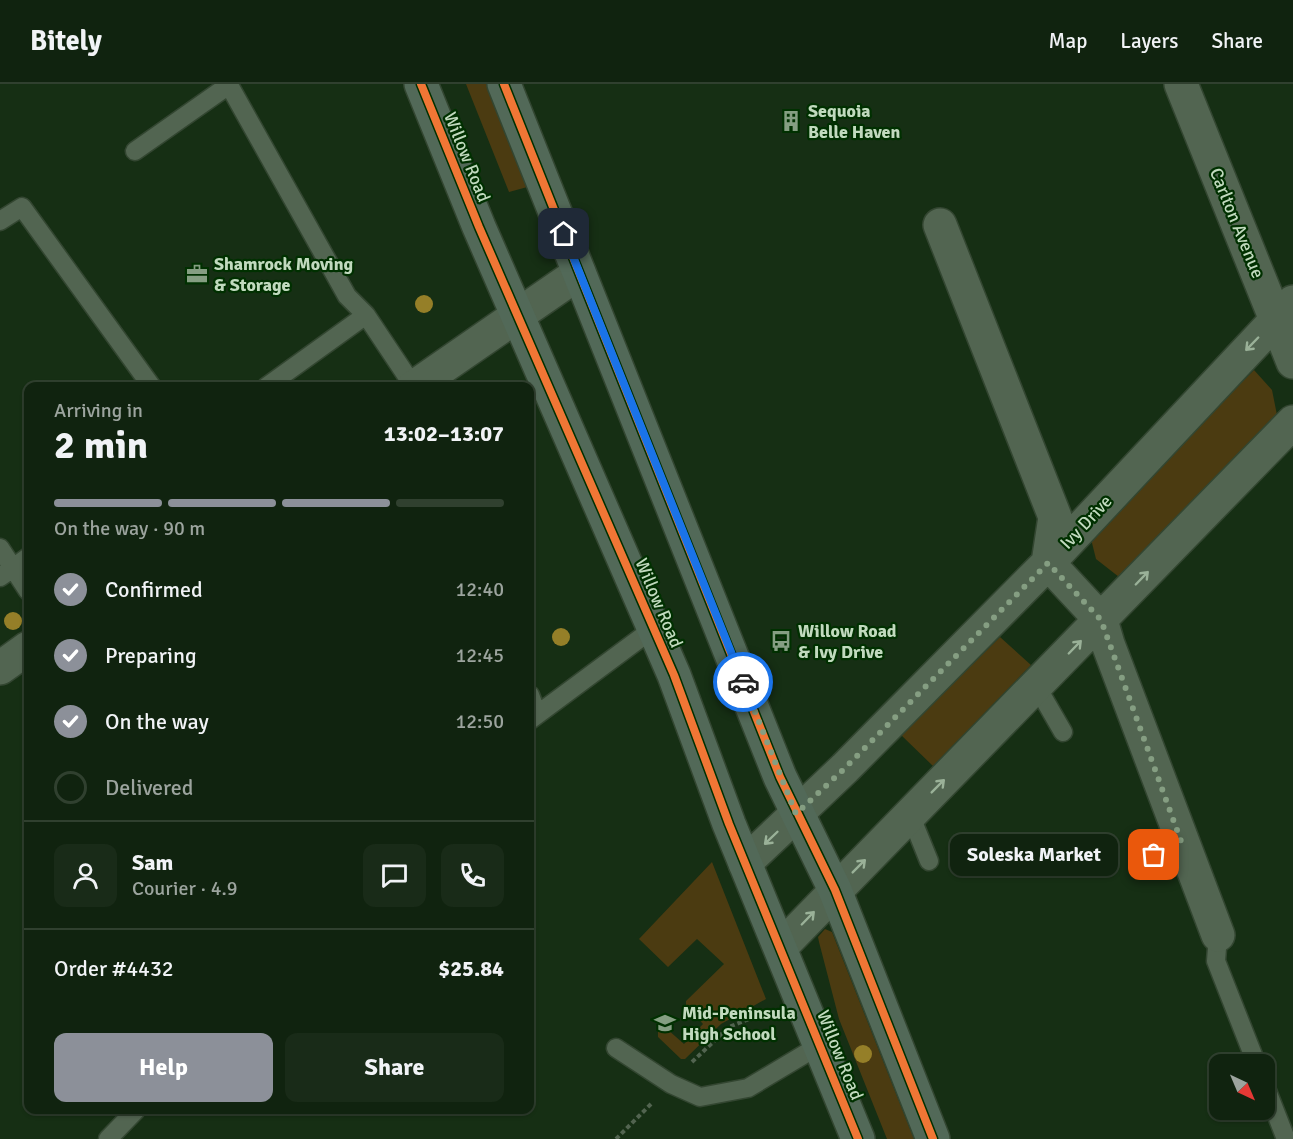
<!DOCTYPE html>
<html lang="en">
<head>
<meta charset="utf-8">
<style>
  body { margin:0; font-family:Signika,sans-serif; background:#192b18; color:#f1f3f6; height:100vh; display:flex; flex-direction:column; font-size:22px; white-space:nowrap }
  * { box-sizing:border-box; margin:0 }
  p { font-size:20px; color:#9ca49e }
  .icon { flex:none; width:33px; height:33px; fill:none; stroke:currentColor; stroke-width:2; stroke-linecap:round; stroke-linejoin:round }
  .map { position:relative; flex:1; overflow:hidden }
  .side { position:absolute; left:24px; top:298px; width:510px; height:732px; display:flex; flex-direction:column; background:#10230f; border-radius:12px; box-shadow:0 2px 4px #0004,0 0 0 2px #30402f }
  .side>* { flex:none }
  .needle { width:39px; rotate:136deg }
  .tools { position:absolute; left:1209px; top:970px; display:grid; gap:12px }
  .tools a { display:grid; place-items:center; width:66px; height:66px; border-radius:12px; background:#10230f; box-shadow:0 2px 4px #0004,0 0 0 2px #30402f; font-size:30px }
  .pin { position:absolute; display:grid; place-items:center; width:51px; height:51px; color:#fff; margin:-26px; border-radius:12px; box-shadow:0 3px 9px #0006 }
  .courier { position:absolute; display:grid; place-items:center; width:60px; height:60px; margin:-30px; border:4px solid #1a73e8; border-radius:50%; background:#fff; color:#222; box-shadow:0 2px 8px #0007 }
  .bubble { position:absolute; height:42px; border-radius:12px; background:#10230f; box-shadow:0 2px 4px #0004,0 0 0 2px #30402f; font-size:20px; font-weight:700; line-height:42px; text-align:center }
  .summary em { font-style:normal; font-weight:700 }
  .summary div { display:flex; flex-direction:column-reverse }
  .summary { display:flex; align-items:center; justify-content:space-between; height:102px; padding:0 30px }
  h1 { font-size:39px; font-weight:700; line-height:45px }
  .bar { display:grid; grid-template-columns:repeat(4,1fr); gap:9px 6px; align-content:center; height:72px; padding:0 30px }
  .bar i { height:8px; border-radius:4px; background:#30402f }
  .bar .active { background:#8c9099 }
  .bar p { grid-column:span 4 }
  .line { display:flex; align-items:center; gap:15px; padding:0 30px; border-top:2px solid #30402f }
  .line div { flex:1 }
  .round { display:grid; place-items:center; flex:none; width:63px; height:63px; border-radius:12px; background:#192b18 }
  ol { padding:0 30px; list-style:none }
  li { display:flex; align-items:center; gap:18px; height:66px }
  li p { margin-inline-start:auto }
  li .icon { padding:6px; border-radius:50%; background:#8c9099; color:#fff; stroke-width:4 }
  li:last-child { color:#9ca49e }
  li i { width:33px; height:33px; border:3px solid #30402f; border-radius:50% }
  .button { display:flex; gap:12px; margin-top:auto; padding:12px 30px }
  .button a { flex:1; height:69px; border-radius:12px; background:#8c9099; color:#fff; font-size:24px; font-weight:700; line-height:69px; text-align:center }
  .button a+a { background:#192b18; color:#f1f3f6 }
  header { display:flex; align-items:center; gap:36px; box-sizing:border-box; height:84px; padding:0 30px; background:#10230f; border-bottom:2px solid #30402f }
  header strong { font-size:28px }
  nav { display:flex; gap:33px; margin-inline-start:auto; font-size:21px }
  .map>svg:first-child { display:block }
</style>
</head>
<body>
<header>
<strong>Bitely</strong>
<nav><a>Map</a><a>Layers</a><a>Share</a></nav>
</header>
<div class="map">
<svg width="1293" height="1055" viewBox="0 0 1293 1055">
  <rect width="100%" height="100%" fill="#162f14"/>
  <!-- green -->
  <path fill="#4b3b11" d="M 466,0 L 490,0 L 531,102 L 509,108 Z
    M 1254,286 L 1272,306 L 1277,331 L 1119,493 L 1096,475 L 1090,451 Z
    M 1000,553 L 1031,581 L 933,682 L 901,651 Z
    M 712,778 L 766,915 L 721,940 L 685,975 L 681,975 L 658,953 L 658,947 L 667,945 L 684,960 L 703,940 L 686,921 L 686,917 L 724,880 L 697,855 L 668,883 L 639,855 Z
    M 825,845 L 832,848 L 914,1055 L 887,1055 L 839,935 L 819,858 L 818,853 Z"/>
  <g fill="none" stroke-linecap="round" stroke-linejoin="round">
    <defs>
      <path id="service" d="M 135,67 L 229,1 L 347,212 L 366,231
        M 0,137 L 22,123 L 152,303
        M 266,303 L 366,231 L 414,303
        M 0,464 L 13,484 L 28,473
        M 0,493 L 13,484 L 28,507
        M 1037,603 L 1063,648
        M 530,611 L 537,630
        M 530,636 L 654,544
        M 910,730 L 929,777
        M 1154,771 L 1182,760
        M 1218,851 L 1216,877 L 1257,981
        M 616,964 L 671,1000 L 700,1013 L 748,1004 L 820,961
        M 1264,999 L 1286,1055
        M 108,1055 L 136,1026"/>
      <path id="minor" d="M 1181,0 L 1293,278
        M 940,141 L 1055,433 L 1048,479 L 1101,536 L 1108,560 L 1218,851
        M 745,779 L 845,684 L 1048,479 L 1293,218
        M 781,863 L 1293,338"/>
      <path id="tertiary" d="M 414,303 L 579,189
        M 0,584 L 28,564"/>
      <path id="primary" d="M 421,0 L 479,143 L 674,591 L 729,740 L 858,1055
        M 504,0 L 780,693 L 835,806 L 933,1055"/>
    </defs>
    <!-- service casing -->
    <use href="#service" stroke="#334631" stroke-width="21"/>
    <!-- minor casing -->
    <use href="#minor" stroke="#334631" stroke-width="36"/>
    <!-- tertiary casing -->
    <use href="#tertiary" stroke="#334631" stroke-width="36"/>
    <!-- primary casing -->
    <use href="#primary" stroke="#334631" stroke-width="36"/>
    <!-- path -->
    <path stroke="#526450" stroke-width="4" stroke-dasharray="4.5 3" stroke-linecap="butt" d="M 692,978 L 729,943 L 769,927
      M 616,1055 L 651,1020"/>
    <!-- service -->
    <use href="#service" stroke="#526551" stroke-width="18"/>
    <!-- minor -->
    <use href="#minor" stroke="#526551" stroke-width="33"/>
    <!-- tertiary -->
    <use href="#tertiary" stroke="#526551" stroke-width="33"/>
    <!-- primary -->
    <use href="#primary" stroke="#526958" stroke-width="33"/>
    <defs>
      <path id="cycleway" d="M 421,0 L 479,143 L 674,591 L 729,740 L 858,1055
        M 504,0 L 780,693 L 835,806 L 933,1055"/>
    </defs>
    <!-- cycleway casing -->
    <use href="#cycleway" stroke="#003000" stroke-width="11"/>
    <!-- cycleway -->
    <use href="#cycleway" stroke="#f07635" stroke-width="8"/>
  </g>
  <!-- trees -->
  <g fill="#957f28">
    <circle cx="424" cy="220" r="9"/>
    <circle cx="13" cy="537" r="9"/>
    <circle cx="561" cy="553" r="9"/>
    <circle cx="863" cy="970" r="9"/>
  </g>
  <!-- one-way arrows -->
  <defs><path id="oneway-shaft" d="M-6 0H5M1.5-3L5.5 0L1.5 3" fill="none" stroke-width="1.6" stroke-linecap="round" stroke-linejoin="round" transform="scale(1.5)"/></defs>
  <g stroke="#9ab198">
    <use href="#oneway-shaft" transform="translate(1252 260) rotate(134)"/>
    <use href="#oneway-shaft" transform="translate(1142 494) rotate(-46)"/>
    <use href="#oneway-shaft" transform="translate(1075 563) rotate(-46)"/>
    <use href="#oneway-shaft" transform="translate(938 702) rotate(-45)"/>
    <use href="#oneway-shaft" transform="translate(771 754) rotate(136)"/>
    <use href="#oneway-shaft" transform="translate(859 782) rotate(-45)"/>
    <use href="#oneway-shaft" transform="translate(808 834) rotate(-46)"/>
  </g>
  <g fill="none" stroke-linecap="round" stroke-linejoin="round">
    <!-- done -->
    <path stroke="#859e82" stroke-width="6" stroke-dasharray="0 10.8" d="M 743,598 L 796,730 L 845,684 L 1048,479 L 1101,536 L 1182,760 L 1154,771"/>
    <!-- route -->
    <path stroke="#1a73e8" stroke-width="8" d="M 564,150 L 743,598"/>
  </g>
  <!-- icons -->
  <defs>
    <symbol id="building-bare" viewBox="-9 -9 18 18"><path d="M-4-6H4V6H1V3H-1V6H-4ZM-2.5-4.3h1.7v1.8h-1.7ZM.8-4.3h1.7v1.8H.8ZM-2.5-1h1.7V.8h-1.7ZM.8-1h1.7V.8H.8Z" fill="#859e82" stroke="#003000" stroke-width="2.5" paint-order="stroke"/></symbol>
    <symbol id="office-bare" viewBox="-9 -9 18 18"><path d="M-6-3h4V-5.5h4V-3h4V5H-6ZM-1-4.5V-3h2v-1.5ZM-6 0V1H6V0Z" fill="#859e82" stroke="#003000" stroke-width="2.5" paint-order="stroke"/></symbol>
    <symbol id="bus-bare" viewBox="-9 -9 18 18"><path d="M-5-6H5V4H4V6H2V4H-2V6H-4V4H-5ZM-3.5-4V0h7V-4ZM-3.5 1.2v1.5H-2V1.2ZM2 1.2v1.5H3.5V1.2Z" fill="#859e82" stroke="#003000" stroke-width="2.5" paint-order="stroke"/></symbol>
    <symbol id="school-bare" viewBox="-9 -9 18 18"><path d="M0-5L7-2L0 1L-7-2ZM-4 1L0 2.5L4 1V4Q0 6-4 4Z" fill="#859e82" stroke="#003000" stroke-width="2.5" paint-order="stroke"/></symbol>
  </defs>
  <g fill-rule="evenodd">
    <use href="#building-bare" x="776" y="22" width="30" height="30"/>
    <use href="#office-bare" x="182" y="175" width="30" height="30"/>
    <use href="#bus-bare" x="766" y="542" width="30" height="30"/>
    <use href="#school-bare" x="650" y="924" width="30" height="30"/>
  </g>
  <g text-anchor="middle" stroke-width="4.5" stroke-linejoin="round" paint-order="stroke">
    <!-- poi labels -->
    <g font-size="18" font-weight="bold" fill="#c1dabe" stroke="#003000" text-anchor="start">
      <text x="808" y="33">Sequoia<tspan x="808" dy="21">Belle Haven</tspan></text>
      <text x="214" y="186">Shamrock Moving<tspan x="214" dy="21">&amp; Storage</tspan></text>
      <text x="798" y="553">Willow Road<tspan x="798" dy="21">&amp; Ivy Drive</tspan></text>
      <text x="682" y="935">Mid-Peninsula<tspan x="682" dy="21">High School</tspan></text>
    </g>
    <!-- street labels -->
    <g font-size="18" fill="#c1dabe" stroke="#003000">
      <text transform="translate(467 73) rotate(68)" y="6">Willow Road</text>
      <text transform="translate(1237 139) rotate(68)" y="6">Carlton Avenue</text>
      <text transform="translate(1086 438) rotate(-47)" y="6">Ivy Drive</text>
      <text transform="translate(659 519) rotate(67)" y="6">Willow Road</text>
      <text transform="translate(840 971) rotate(68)" y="6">Willow Road</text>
    </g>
  </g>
</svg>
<div class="tools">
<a><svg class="needle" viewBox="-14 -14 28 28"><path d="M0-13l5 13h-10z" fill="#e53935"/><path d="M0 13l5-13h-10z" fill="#9ca49e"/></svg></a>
</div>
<div class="pin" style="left:1154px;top:771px;background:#ea580c"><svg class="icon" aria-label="bag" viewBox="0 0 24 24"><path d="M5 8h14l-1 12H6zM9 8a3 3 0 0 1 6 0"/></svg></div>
<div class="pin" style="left:564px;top:150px;background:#1f2937"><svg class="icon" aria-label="home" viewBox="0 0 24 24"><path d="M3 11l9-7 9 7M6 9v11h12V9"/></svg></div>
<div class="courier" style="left:743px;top:598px"><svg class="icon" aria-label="car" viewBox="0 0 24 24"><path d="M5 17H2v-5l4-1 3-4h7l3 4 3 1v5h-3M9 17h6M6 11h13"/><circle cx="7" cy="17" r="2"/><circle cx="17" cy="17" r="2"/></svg></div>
<div class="bubble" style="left:950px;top:750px;width:168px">Soleska Market</div>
<section class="side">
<div class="summary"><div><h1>2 min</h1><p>Arriving in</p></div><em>13:02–13:07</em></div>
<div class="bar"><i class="active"></i><i class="active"></i><i class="active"></i><i></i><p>On the way · 90 m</p></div>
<ol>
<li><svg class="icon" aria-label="check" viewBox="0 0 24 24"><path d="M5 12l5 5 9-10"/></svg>Confirmed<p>12:40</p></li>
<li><svg class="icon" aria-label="check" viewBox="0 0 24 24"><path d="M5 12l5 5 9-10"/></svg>Preparing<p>12:45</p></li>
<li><svg class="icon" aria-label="check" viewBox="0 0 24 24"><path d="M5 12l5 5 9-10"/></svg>On the way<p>12:50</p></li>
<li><i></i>Delivered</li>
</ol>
<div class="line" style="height:108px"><a class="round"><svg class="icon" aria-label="person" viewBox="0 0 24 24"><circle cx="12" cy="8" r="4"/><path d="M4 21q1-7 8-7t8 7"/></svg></a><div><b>Sam</b><p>Courier · 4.9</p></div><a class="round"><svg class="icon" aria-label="chat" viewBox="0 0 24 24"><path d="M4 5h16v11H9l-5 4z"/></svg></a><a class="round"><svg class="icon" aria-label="phone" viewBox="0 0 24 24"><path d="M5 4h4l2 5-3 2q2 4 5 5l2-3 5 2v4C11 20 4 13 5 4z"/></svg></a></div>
<div class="line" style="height:78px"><div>Order #4432</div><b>$25.84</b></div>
<div class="button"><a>Help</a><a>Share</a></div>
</section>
</div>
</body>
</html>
